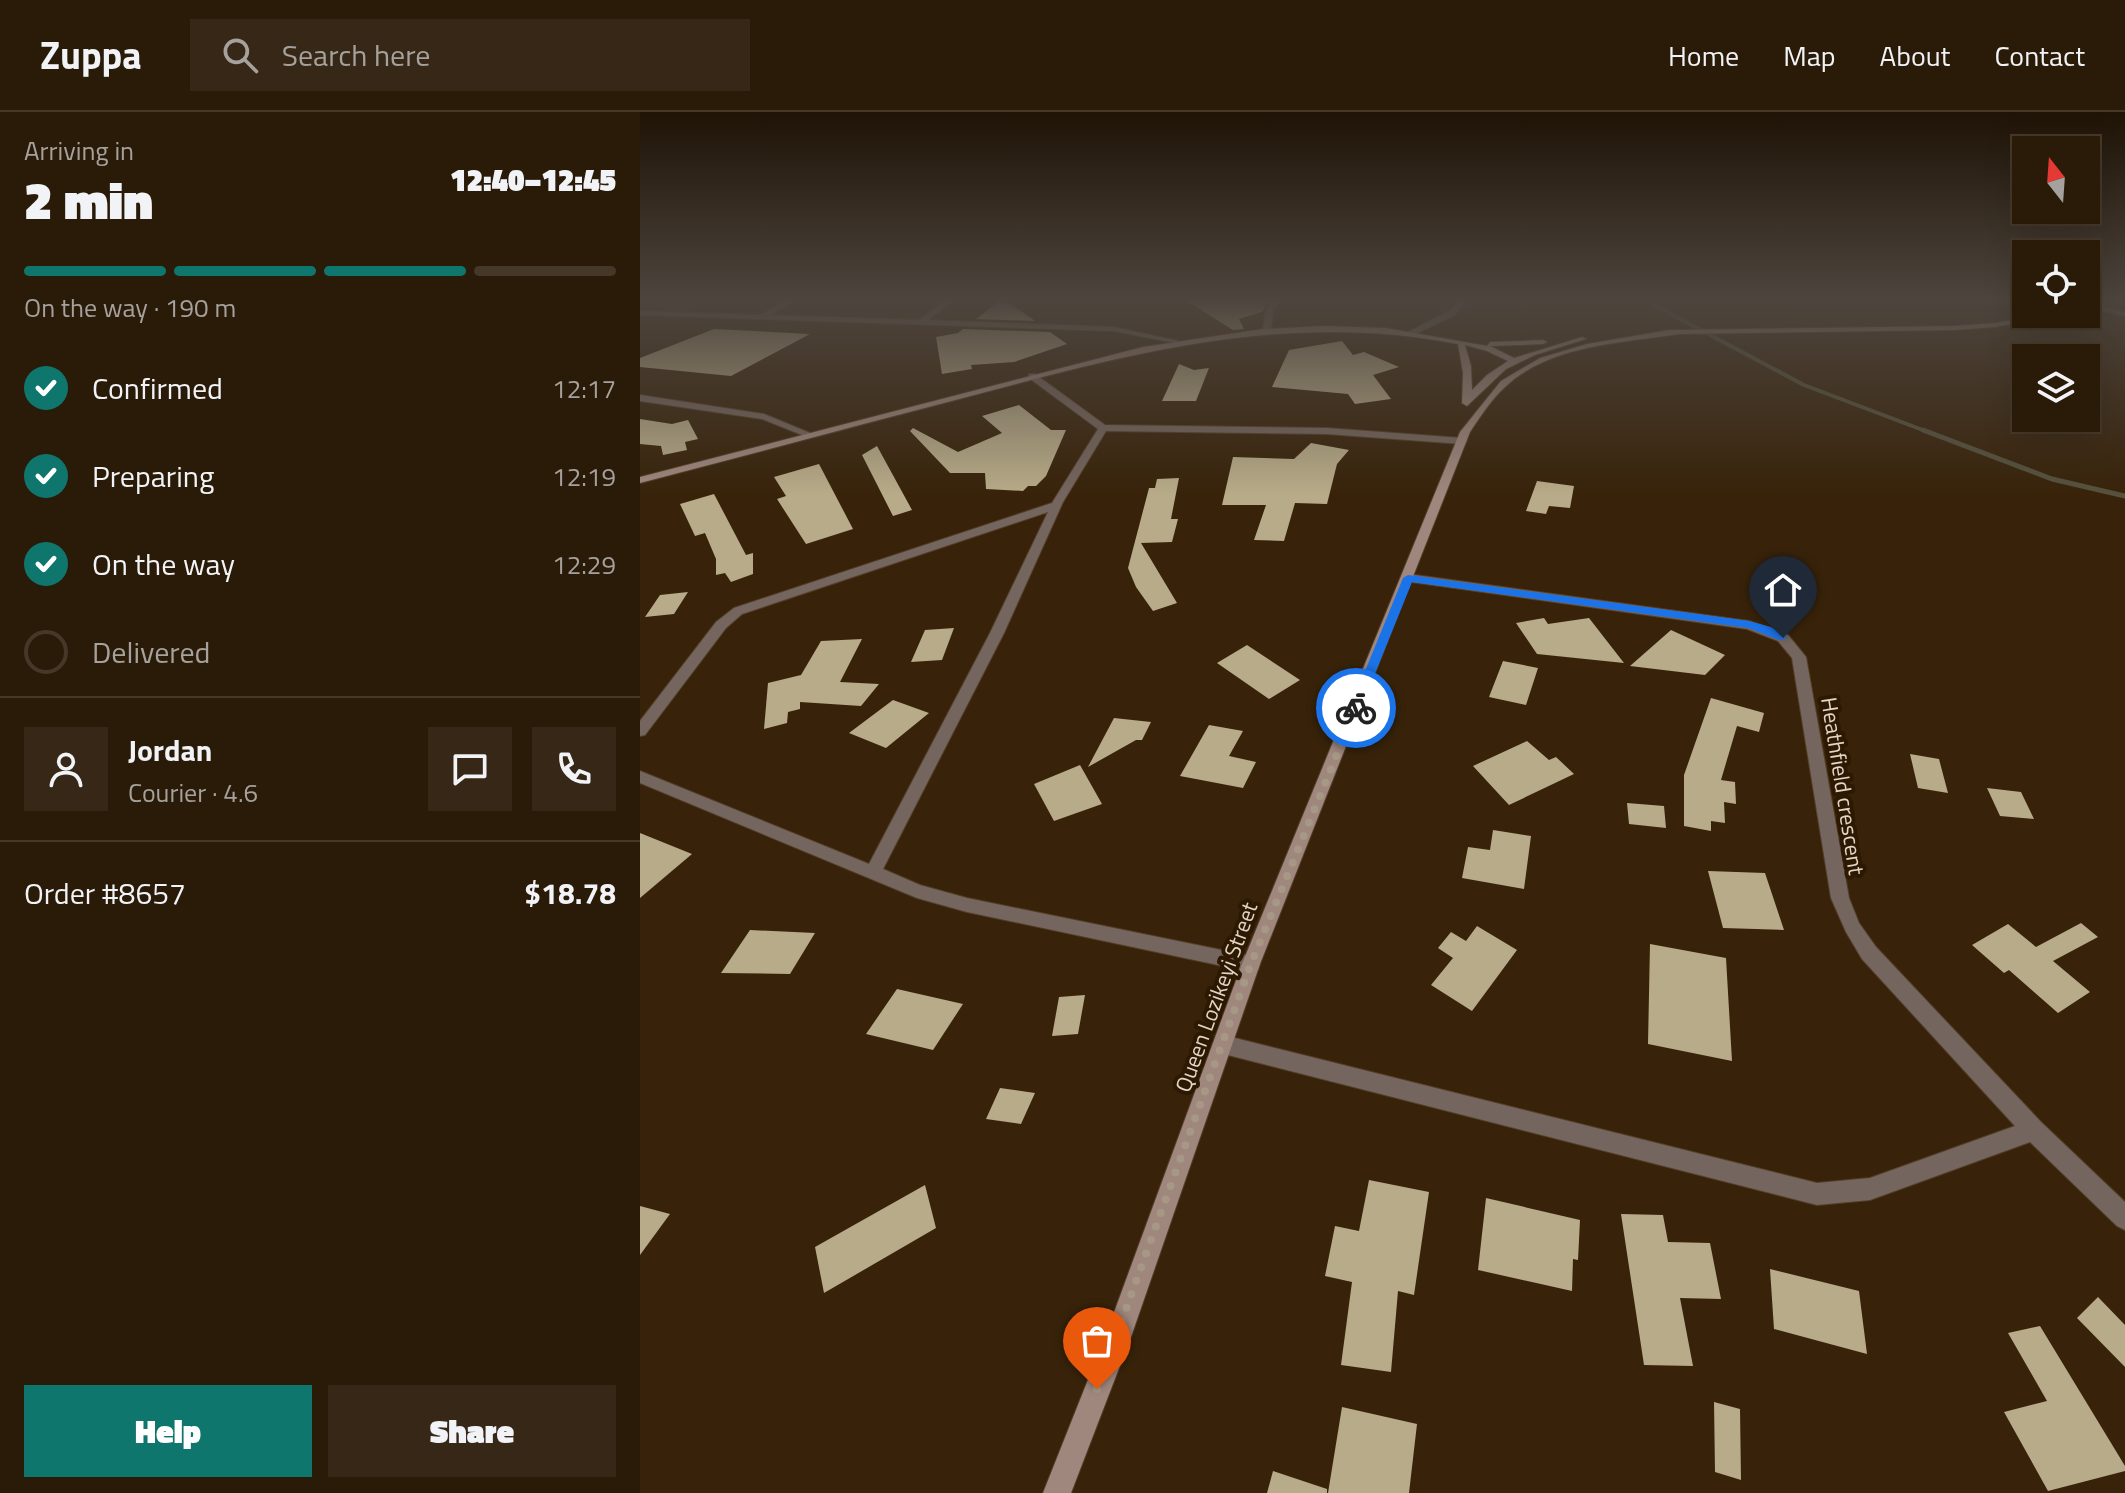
<!DOCTYPE html>
<html lang="en">
<head>
<meta charset="utf-8">
<style>
  body { margin:0; font-family:"Titillium Web",sans-serif; background:#362716; color:#f1f3f6; height:100vh; display:flex; flex-direction:column; font-size:30px; white-space:nowrap }
  * { box-sizing:border-box; margin:0 }
  p { font-size:26px; color:#a5a19c }
  .icon { flex:none; width:44px; height:44px; fill:none; stroke:currentColor; stroke-width:2; stroke-linecap:round; stroke-linejoin:round }
  .map { position:relative; flex:1; overflow:hidden }
  .sheet { display:flex; flex-direction:column; background:#2a1a08; width:640px }
  .sheet>* { flex:none }
  .needle { width:52px; rotate:343deg }
  .tools { position:absolute; left:1372px; top:24px; display:grid; gap:16px }
  .tools a { display:grid; place-items:center; width:88px; height:88px; border-radius:0px; background:#2a1a08; box-shadow:0 8px 32px #0002,0 0 0 2px #463829; font-size:40px }
  .pin { position:absolute; display:grid; place-items:center; width:68px; height:68px; color:#fff; margin:-82px -34px; border-radius:50% 50% 50% 0; rotate:-45deg; box-shadow:0 0 8px #0007 }
  .pin .icon { rotate:45deg }
  .courier { position:absolute; display:grid; place-items:center; width:80px; height:80px; margin:-40px; border:6px solid #1a73e8; border-radius:50%; background:#fff; color:#222; box-shadow:0 2px 10px #0007 }
  .summary em { font-style:normal; font-weight:800 }
  .summary div { display:flex; flex-direction:column-reverse }
  .summary { display:flex; align-items:center; justify-content:space-between; height:136px; padding:0 24px }
  h1 { font-size:52px; font-weight:800; line-height:60px }
  .bar { display:grid; grid-template-columns:repeat(4,1fr); gap:12px 8px; align-content:center; height:96px; padding:0 24px }
  .bar i { height:10px; border-radius:6px; background:#463829 }
  .bar .current { background:#0f766e }
  .bar p { grid-column:span 4 }
  .line { display:flex; align-items:center; gap:20px; padding:0 24px; border-top:2px solid #463829 }
  .line div { flex:1 }
  .round { display:grid; place-items:center; flex:none; width:84px; height:84px; border-radius:0px; background:#362716 }
  ol { padding:0 24px; list-style:none }
  li { display:flex; align-items:center; gap:24px; height:88px }
  li p { margin-inline-start:auto }
  li .icon { padding:8px; border-radius:50%; background:#0f766e; color:#fff; stroke-width:4 }
  li:last-child { color:#a5a19c }
  li i { width:44px; height:44px; border:4px solid #463829; border-radius:50% }
  .cta { display:flex; gap:16px; margin-top:auto; padding:16px 24px }
  .cta a { flex:1; height:92px; border-radius:0px; background:#0f766e; color:#fff; font-size:32px; font-weight:800; line-height:92px; text-align:center }
  .cta a+a { background:#362716; color:#f1f3f6 }
  header { display:flex; align-items:center; gap:48px; box-sizing:border-box; height:112px; padding:0 40px; background:#2a1a08; border-bottom:2px solid #463829 }
  header strong { font-size:38px }
  nav { display:flex; gap:44px; margin-inline-start:auto; font-size:28px }
  .search { width:560px; height:72px; background:#362716; display:flex; align-items:center; gap:20px; box-sizing:border-box; padding:0 28px; border-radius:0px; color:#a5a19c; font-size:30px }
  main { display:flex; flex:1; min-height:0 }
  .map>svg:first-child { display:block }
</style>
</head>
<body>
<header>
<strong>Zuppa</strong>
<div class="search"><svg class="icon" aria-label="search" viewBox="0 0 24 24"><circle cx="10" cy="10" r="6"/><path d="M15 15l6 6"/></svg>Search here</div>
<nav><a>Home</a><a>Map</a><a>About</a><a>Contact</a></nav>
</header>
<main>
<section class="sheet">
<div class="summary"><div><h1>2 min</h1><p>Arriving in</p></div><em>12:40–12:45</em></div>
<div class="bar"><i class="current"></i><i class="current"></i><i class="current"></i><i></i><p>On the way · 190 m</p></div>
<ol>
<li><svg class="icon" aria-label="check" viewBox="0 0 24 24"><path d="M5 12l5 5 9-10"/></svg>Confirmed<p>12:17</p></li>
<li><svg class="icon" aria-label="check" viewBox="0 0 24 24"><path d="M5 12l5 5 9-10"/></svg>Preparing<p>12:19</p></li>
<li><svg class="icon" aria-label="check" viewBox="0 0 24 24"><path d="M5 12l5 5 9-10"/></svg>On the way<p>12:29</p></li>
<li><i></i>Delivered</li>
</ol>
<div class="line" style="height:144px"><a class="round"><svg class="icon" aria-label="person" viewBox="0 0 24 24"><circle cx="12" cy="8" r="4"/><path d="M4 21q1-7 8-7t8 7"/></svg></a><div><b>Jordan</b><p>Courier · 4.6</p></div><a class="round"><svg class="icon" aria-label="chat" viewBox="0 0 24 24"><path d="M4 5h16v11H9l-5 4z"/></svg></a><a class="round"><svg class="icon" aria-label="phone" viewBox="0 0 24 24"><path d="M5 4h4l2 5-3 2q2 4 5 5l2-3 5 2v4C11 20 4 13 5 4z"/></svg></a></div>
<div class="line" style="height:104px"><div>Order #8657</div><b>$18.78</b></div>
<div class="cta"><a>Help</a><a>Share</a></div>
</section>
<div class="map">
<svg width="1485" height="1381" viewBox="0 0 1485 1381">
  <rect width="100%" height="100%" fill="#38230a"/>
  <g fill="none" stroke-linecap="round" stroke-linejoin="round">
    <!-- stream-far1 -->
    <path stroke="#55513d" stroke-width="4" d="M 1013,189 L 1014,193 L 1164,273 L 1288,320"/>
    <!-- stream -->
    <path stroke="#55513d" stroke-width="5" d="M 1283,318 L 1412,367 L 1485,384"/>
  </g>
  <!-- building -->
  <path fill="#b8ab89" d="M 547,189 L 628,189 L 622,200 L 599,207 L 604,217 L 593,218 Z
    M 358,190 L 368,190 L 395,209 L 336,207 Z
    M 74,217 L 170,222 L 91,264 L 0,255 L 0,246 Z
    M 323,217 L 410,220 L 427,232 L 374,250 L 331,253 L 332,257 L 302,262 L 296,225 L 318,221 Z
    M 702,229 L 713,243 L 724,240 L 759,255 L 733,263 L 751,287 L 715,292 L 708,282 L 632,275 L 649,238 Z
    M 539,252 L 554,258 L 569,256 L 556,289 L 522,289 Z
    M 379,293 L 411,318 L 426,318 L 406,364 L 396,374 L 388,374 L 383,379 L 346,377 L 345,361 L 310,361 L 270,319 L 273,316 L 318,340 L 362,321 L 342,304 Z
    M 0,307 L 32,312 L 48,308 L 58,327 L 45,330 L 47,338 L 23,343 L 21,334 L 0,332 Z
    M 671,331 L 709,338 L 697,352 L 687,392 L 655,391 L 644,429 L 614,428 L 626,393 L 582,393 L 593,345 L 654,347 Z
    M 237,334 L 272,398 L 253,404 L 222,343 Z
    M 179,352 L 213,417 L 166,432 L 137,387 L 146,384 L 134,365 Z
    M 539,366 L 531,407 L 538,407 L 532,430 L 501,431 L 537,491 L 513,499 L 496,475 L 488,456 L 509,376 L 515,376 L 517,367 Z
    M 897,369 L 934,374 L 930,396 L 909,394 L 906,402 L 886,399 Z
    M 74,382 L 106,443 L 113,441 L 113,462 L 91,470 L 85,461 L 76,463 L 76,447 L 65,421 L 55,424 L 40,392 Z
    M 48,480 L 34,502 L 5,505 L 20,483 Z
    M 904,506 L 908,512 L 949,506 L 984,551 L 897,542 L 876,511 Z
    M 314,516 L 302,548 L 271,550 L 285,518 Z
    M 1031,518 L 1085,543 L 1065,563 L 990,554 Z
    M 222,527 L 200,570 L 239,572 L 221,594 L 160,590 L 160,597 L 148,600 L 147,611 L 124,617 L 128,571 L 161,563 L 181,529 Z
    M 607,533 L 660,568 L 629,587 L 577,551 Z
    M 863,549 L 898,556 L 886,593 L 849,585 Z
    M 1071,586 L 1124,601 L 1119,620 L 1097,614 L 1081,668 L 1095,670 L 1096,692 L 1084,690 L 1085,711 L 1071,709 L 1071,719 L 1044,714 L 1044,663 Z
    M 253,588 L 289,601 L 246,636 L 209,621 Z
    M 474,606 L 511,610 L 502,628 L 496,628 L 448,655 Z
    M 569,613 L 603,619 L 589,644 L 616,650 L 603,676 L 540,664 Z
    M 887,629 L 909,648 L 916,645 L 934,662 L 869,693 L 833,654 Z
    M 1270,642 L 1299,647 L 1308,681 L 1278,676 Z
    M 440,653 L 462,692 L 414,709 L 394,672 Z
    M 1347,676 L 1381,680 L 1394,707 L 1360,704 Z
    M 987,691 L 1024,694 L 1026,716 L 989,712 Z
    M 853,718 L 891,724 L 884,777 L 822,766 L 828,735 L 850,738 Z
    M 0,721 L 52,742 L 0,786 Z
    M 1068,759 L 1125,761 L 1144,818 L 1083,816 Z
    M 1441,811 L 1458,825 L 1413,849 L 1450,880 L 1418,901 L 1369,858 L 1364,861 L 1332,833 L 1368,812 L 1396,835 Z
    M 837,814 L 877,838 L 832,899 L 791,873 L 813,846 L 798,836 L 811,820 L 826,829 Z
    M 110,818 L 175,821 L 150,862 L 81,861 Z
    M 1010,832 L 1086,846 L 1092,949 L 1008,932 Z
    M 257,877 L 323,892 L 293,938 L 226,922 Z
    M 445,883 L 438,922 L 412,924 L 419,885 Z
    M 360,976 L 395,981 L 381,1012 L 346,1007 Z
    M 729,1068 L 789,1080 L 774,1183 L 758,1179 L 751,1260 L 701,1253 L 712,1170 L 685,1164 L 695,1114 L 719,1119 Z
    M 285,1073 L 296,1116 L 184,1181 L 175,1135 Z
    M 846,1086 L 940,1108 L 938,1148 L 933,1147 L 932,1179 L 838,1158 Z
    M 0,1094 L 30,1102 L 0,1143 Z
    M 981,1102 L 1023,1103 L 1028,1130 L 1070,1131 L 1081,1187 L 1040,1186 L 1053,1254 L 1004,1253 Z
    M 1130,1157 L 1219,1179 L 1227,1242 L 1134,1217 Z
    M 1458,1185 L 1485,1213 L 1485,1255 L 1437,1206 Z
    M 1400,1214 L 1485,1354 L 1485,1359 L 1408,1379 L 1364,1300 L 1407,1289 L 1368,1221 Z
    M 1074,1290 L 1100,1297 L 1101,1368 L 1075,1360 Z
    M 702,1295 L 777,1312 L 769,1381 L 688,1381 Z
    M 633,1359 L 687,1377 L 687,1381 L 627,1381 Z"/>
  <g fill="none" stroke-linecap="round" stroke-linejoin="round">
    <defs>
      <path id="street" d="M 143,189 L 153,189 L 131,203 L 279,208 L 303,189 L 312,189 L 288,208 L 473,215 L 539,229 L 535,231 L 473,219 L 0,203 L 0,199 L 121,203 Z
        M 631,189 L 639,189 L 633,201 L 631,217 L 627,219 L 623,217 L 625,201 Z
        M 818,189 L 826,189 L 815,203 L 775,222 L 768,220 L 809,199 Z
        M 1446,191 L 1485,200 L 1485,204 L 1446,195 Z
        M 389,262 L 395,262 L 465,313 L 687,316 L 822,326 L 827,329 L 822,332 L 687,322 L 466,319 L 423,390 L 364,521 L 243,757 L 280,773 L 327,786 L 611,844 L 618,846 L 620,852 L 618,858 L 611,860 L 327,800 L 277,786 L 0,671 L 0,659 L 229,752 L 350,521 L 408,400 L 102,502 L 86,516 L 5,623 L 0,624 L 0,609 L 76,510 L 94,496 L 412,391 L 458,317 L 389,266 Z
        M 0,283 L 124,302 L 175,323 L 167,325 L 122,307 L 0,289 Z
        M 768,462 L 1109,509 L 1148,523 L 1166,545 L 1209,786 L 1219,811 L 1236,835 L 1401,1010 L 1485,1090 L 1485,1118 L 1477,1114 L 1390,1030 L 1230,1088 L 1177,1093 L 576,940 L 573,933 L 576,926 L 583,923 L 1177,1071 L 1230,1066 L 1375,1014 L 1222,847 L 1206,820 L 1191,786 L 1152,546 L 1138,529 L 1107,517 L 764,469 L 762,466 Z"/>
      <path id="secondary" d="M 1446,189 L 1455,189 L 1446,194 Z
        M 1405,202 L 1422,202 L 1355,215 L 1315,218 L 1039,222 C 981,231 908,233 864,276 C 850,289 840,305 830,320 L 620,852 L 491,1225 L 431,1381 L 403,1381 L 465,1225 L 602,852 L 820,320 L 861,269 L 900,246 L 947,232 L 1029,218 L 1315,214 L 1355,211 Z
        M 684,214 L 746,216 L 847,234 L 850,230 L 903,228 L 907,230 L 903,232 L 850,234 L 874,246 L 942,225 L 946,227 L 895,243 L 866,257 L 827,294 L 822,291 L 823,261 L 818,232 C 646,198 488,242 323,286 C 215,314 108,343 0,371 L 0,365 L 503,235 L 623,217 ZM 825,233 L 847,239 L 868,249 L 847,263 L 832,278 L 831,254 Z"/>
    </defs>
    <!-- street casing -->
    <use href="#street" stroke="#533f28" stroke-width="2"/>
    <!-- secondary casing -->
    <use href="#secondary" stroke="#533f28" stroke-width="2"/>
    <!-- street -->
    <use href="#street" fill="#74655e" fill-rule="evenodd"/>
    <!-- secondary -->
    <use href="#secondary" fill="#9f877d" fill-rule="evenodd"/>
  </g>
  <!-- sky -->
  <linearGradient id="sky" x2="0" y2="1"><stop stop-color="#1f1306"/><stop offset="0.49" stop-color="#4d453e"/><stop offset="1" stop-color="#4d453e" stop-opacity="0"/></linearGradient>
  <rect width="1485" height="383" fill="url(#sky)"/>
  <!-- route -->
  <path fill="#1a73e8" d="M 768,463 L 1109,509 L 1131,515 L 1148,526 L 1139,528 L 1109,516 L 772,470 L 721,596 L 711,599 L 710,596 L 763,466 Z"/>
  <g fill="none" stroke-linecap="round" stroke-linejoin="round">
    <!-- done -->
    <path stroke="#a79785" stroke-width="8" stroke-dasharray="0 14.4" d="M 457,1277 L 611,852 L 716,596"/>
  </g>
  <g text-anchor="middle" stroke-width="8" stroke-linejoin="round" paint-order="stroke">
    <!-- street labels -->
    <g font-size="22" fill="#e3d5c7" stroke="#2d1902">
      <text transform="translate(1203 674) rotate(81)" y="8">Heathfield crescent</text>
      <text transform="translate(576 885) rotate(-70)" y="8">Queen Lozikeyi Street</text>
    </g>
  </g>
</svg>
<div class="tools">
<a><svg class="needle" viewBox="-14 -14 28 28"><path d="M0-13l5 13h-10z" fill="#e53935"/><path d="M0 13l5-13h-10z" fill="#a5a19c"/></svg></a>
<a><svg class="icon" aria-label="locate" viewBox="0 0 24 24"><circle cx="12" cy="12" r="6"/><path d="M12 2v4M12 18v4M2 12h4M18 12h4"/></svg></a>
<a><svg class="icon" aria-label="layers" viewBox="0 0 24 24"><path d="M12 4l9 5-9 5-9-5zM3 14l9 5 9-5"/></svg></a>
</div>
<div class="pin" style="left:457px;top:1277px;background:#ea580c"><svg class="icon" aria-label="bag" viewBox="0 0 24 24"><path d="M5 8h14l-1 12H6zM9 8a3 3 0 0 1 6 0"/></svg></div>
<div class="pin" style="left:1143px;top:526px;background:#1f2937"><svg class="icon" aria-label="home" viewBox="0 0 24 24"><path d="M3 11l9-7 9 7M6 9v11h12V9"/></svg></div>
<div class="courier" style="left:716px;top:596px"><svg class="icon" aria-label="bike" viewBox="0 0 24 24"><circle cx="6" cy="16" r="4"/><circle cx="18" cy="16" r="4"/><path d="M6 16l4-8h5l3 8M10 8l3 8H6M13 5h3"/></svg></div>
</div>
</main>
</body>
</html>
